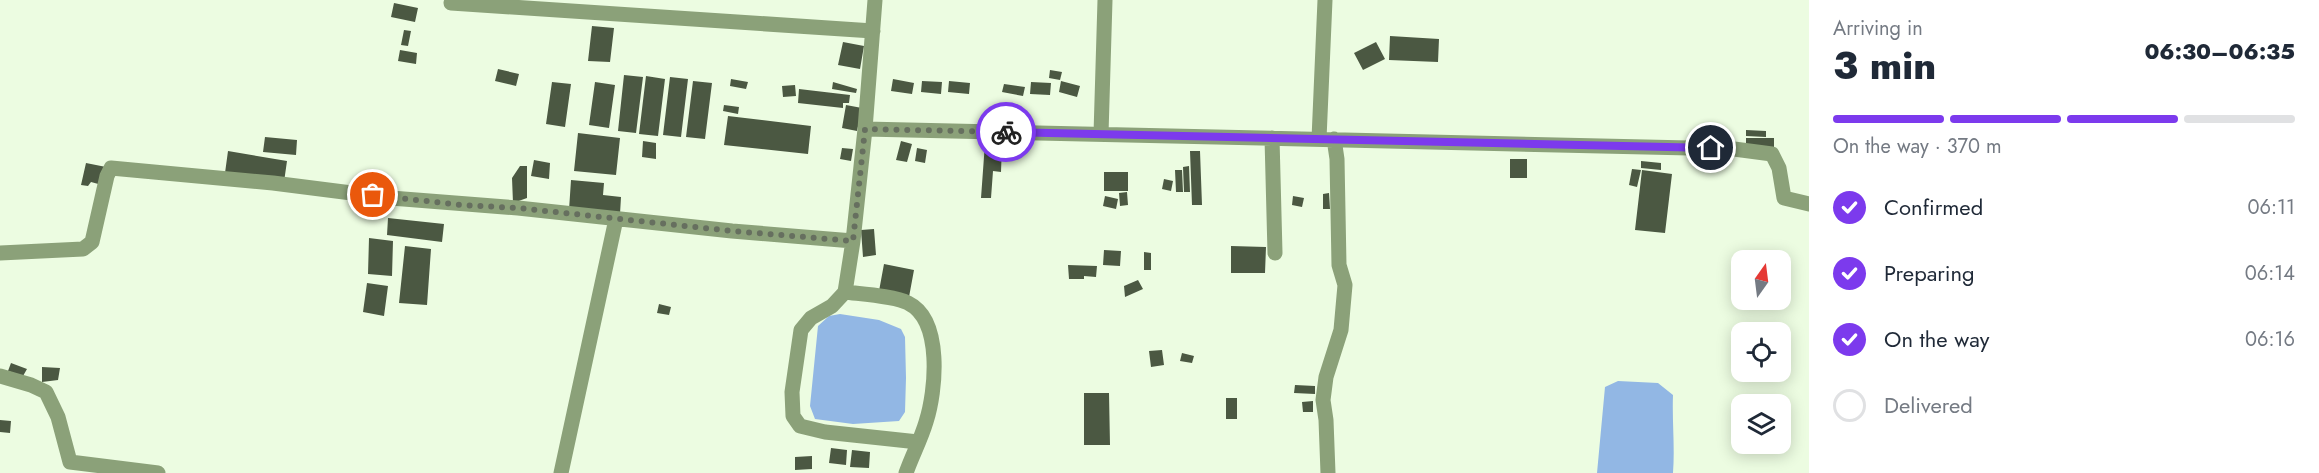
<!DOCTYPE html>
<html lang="en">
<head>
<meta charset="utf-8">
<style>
  body { margin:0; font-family:Jost,sans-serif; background:#f2f2f3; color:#1f2937; height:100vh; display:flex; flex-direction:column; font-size:22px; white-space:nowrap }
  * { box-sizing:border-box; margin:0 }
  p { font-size:20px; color:#747a83 }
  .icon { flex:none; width:33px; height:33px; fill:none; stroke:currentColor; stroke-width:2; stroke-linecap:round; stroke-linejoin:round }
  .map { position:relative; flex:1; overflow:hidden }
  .drawer { display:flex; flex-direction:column; background:#fff; width:510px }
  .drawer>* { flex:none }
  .needle { width:39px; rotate:14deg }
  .fabs { position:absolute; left:1731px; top:250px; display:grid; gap:12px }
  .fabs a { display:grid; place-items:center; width:60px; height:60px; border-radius:12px; background:#fff; box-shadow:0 3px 15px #0003; font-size:30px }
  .pin { position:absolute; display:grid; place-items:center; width:51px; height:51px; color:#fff; margin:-26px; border:3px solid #fff; border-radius:50%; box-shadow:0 2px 6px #0007 }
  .courier { position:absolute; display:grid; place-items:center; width:60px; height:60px; margin:-30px; border:4px solid #7c3aed; border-radius:50%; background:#fff; color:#222; box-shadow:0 2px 8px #0007 }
  .head em { font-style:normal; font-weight:800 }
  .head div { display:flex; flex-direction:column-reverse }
  .head { display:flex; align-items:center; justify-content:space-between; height:102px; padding:0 24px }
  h1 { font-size:39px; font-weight:800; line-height:45px }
  .bar { display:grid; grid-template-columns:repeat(4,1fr); gap:9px 6px; align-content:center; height:72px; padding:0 24px }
  .bar i { height:8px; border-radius:4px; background:#e0e1e3 }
  .bar .on { background:#7c3aed }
  .bar p { grid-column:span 4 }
  ol { padding:0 24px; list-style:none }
  li { display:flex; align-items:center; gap:18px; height:66px }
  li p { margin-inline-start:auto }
  li .icon { padding:6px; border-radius:50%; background:#7c3aed; color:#fff; stroke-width:4 }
  li:last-child { color:#747a83 }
  li i { width:33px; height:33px; border:3px solid #e0e1e3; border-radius:50% }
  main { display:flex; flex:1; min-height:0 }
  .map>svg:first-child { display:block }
</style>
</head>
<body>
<main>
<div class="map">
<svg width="1809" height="473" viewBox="0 0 1809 473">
  <rect width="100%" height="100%" fill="#ecfce1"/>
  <!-- water -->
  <path fill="#92b7e4" d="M 840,314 L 879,320 L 901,329 L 905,337 L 906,378 L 905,412 L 899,421 L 853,424 L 815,419 L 810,406 L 818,326 L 829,316 Z
    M 1618,381 L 1658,383 L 1673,395 C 1672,422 1675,447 1673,473 L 1597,473 L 1605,387 Z"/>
  <!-- building -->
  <path fill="#4b5842" d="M 394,3 L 418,8 L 415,22 L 391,17 Z
    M 592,26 L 614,28 L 610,62 L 588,61 Z
    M 404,30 L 411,31 L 408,46 L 401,45 Z
    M 1390,36 L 1439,39 L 1438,62 L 1389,60 Z
    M 843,42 L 864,46 L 860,69 L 838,65 Z
    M 1376,42 L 1385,59 L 1363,70 L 1354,53 Z
    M 400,50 L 417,53 L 416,64 L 398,61 Z
    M 498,69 L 519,74 L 516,86 L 495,81 Z
    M 1050,70 L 1062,72 L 1060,80 L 1049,78 Z
    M 624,75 L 643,77 L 636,133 L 618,131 Z
    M 646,76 L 665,79 L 658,136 L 639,134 Z
    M 670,77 L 688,79 L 681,137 L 663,135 Z
    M 731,79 L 748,82 L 746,89 L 730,86 Z
    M 893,79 L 914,83 L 912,94 L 891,91 Z
    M 693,81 L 712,83 L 705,139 L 686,137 Z
    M 922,81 L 942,82 L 941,94 L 921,92 Z
    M 949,81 L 970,83 L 969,94 L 948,92 Z
    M 1061,81 L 1080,86 L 1077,97 L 1059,92 Z
    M 552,82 L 571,84 L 565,127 L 546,124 Z
    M 595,82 L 615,85 L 609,128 L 589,125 Z
    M 833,82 L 857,89 L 856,93 L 832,89 Z
    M 1031,82 L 1051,83 L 1050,95 L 1030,94 Z
    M 1004,84 L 1025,87 L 1023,96 L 1002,92 Z
    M 795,85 L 796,96 L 783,97 L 782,86 Z
    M 799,89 L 850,95 L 849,103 L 843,103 L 843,108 L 798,103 Z
    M 724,105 L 739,107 L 738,114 L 723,111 Z
    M 846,105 L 862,108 L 857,131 L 842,128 Z
    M 728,116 L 811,126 L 808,154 L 724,145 Z
    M 1746,130 L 1766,131 L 1766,137 L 1746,136 Z
    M 578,133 L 620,138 L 616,175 L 574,171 Z
    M 265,137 L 297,140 L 296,155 L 263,152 Z
    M 1746,138 L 1774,138 L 1774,149 L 1746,148 Z
    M 643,141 L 656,143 L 656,159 L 642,157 Z
    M 901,141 L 912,144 L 907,162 L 896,160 Z
    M 985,143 L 1002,144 L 1001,172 L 993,171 L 991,198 L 981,198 Z
    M 842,148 L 853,149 L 851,161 L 840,159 Z
    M 917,148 L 927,150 L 925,163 L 915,161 Z
    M 228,151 L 287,161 L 284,182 L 225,173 Z
    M 1190,151 L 1200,151 L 1202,205 L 1192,205 Z
    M 1510,159 L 1527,159 L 1527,178 L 1510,178 Z
    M 534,160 L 550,163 L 549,179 L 531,176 Z
    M 1641,161 L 1661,163 L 1661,170 L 1641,168 Z
    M 86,163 L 106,167 L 102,185 L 91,182 L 88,186 L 81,185 Z
    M 520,166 L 527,166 L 527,198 L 513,203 L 512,178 Z
    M 1189,166 L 1190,192 L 1184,192 L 1183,167 Z
    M 1632,169 L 1641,170 L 1637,187 L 1629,185 Z
    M 1175,170 L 1182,170 L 1183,192 L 1176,192 Z
    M 1642,170 L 1672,174 L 1665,233 L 1635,230 Z
    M 1104,172 L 1128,172 L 1128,191 L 1104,191 Z
    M 1164,179 L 1173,181 L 1171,191 L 1162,189 Z
    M 571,180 L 604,183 L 603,195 L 621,197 L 620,214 L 569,210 Z
    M 1127,192 L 1128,205 L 1120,206 L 1119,193 Z
    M 1329,193 L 1330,209 L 1323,209 L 1323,194 Z
    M 1105,196 L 1118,199 L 1116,209 L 1103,206 Z
    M 1293,196 L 1304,198 L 1302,207 L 1292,205 Z
    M 388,218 L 444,224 L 442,242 L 387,235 Z
    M 874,229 L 876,255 L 863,257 L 861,230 Z
    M 369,238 L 393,241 L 392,276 L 368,274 Z
    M 405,246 L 431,249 L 427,305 L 399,303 Z
    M 1231,246 L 1266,247 L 1265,273 L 1231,273 Z
    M 1104,250 L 1121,251 L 1120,266 L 1103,265 Z
    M 1144,252 L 1151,253 L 1151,270 L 1144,270 Z
    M 884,264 L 914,270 L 909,297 L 879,291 Z
    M 1068,265 L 1097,266 L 1096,277 L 1084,276 L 1084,279 L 1069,279 Z
    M 1138,280 L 1143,289 L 1125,297 L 1124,286 Z
    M 367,283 L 388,286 L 384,316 L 363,312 Z
    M 659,304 L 671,307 L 669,315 L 657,313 Z
    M 1162,350 L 1164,365 L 1151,367 L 1149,351 Z
    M 1182,353 L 1194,356 L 1192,363 L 1180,361 Z
    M 11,363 L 27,369 L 23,376 L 8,371 Z
    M 42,367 L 60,368 L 58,380 L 42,382 Z
    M 1295,385 L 1315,386 L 1315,394 L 1294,393 Z
    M 1084,393 L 1109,393 L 1110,445 L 1084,445 Z
    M 1226,398 L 1237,398 L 1237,419 L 1226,419 Z
    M 1313,401 L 1313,412 L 1303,412 L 1302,402 Z
    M 0,420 L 11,421 L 10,433 L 0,432 Z
    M 831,448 L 847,450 L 846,465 L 829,463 Z
    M 852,450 L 870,452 L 869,468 L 850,467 Z
    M 812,456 L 812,469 L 795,470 L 795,457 Z"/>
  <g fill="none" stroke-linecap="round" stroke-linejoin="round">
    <!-- minor -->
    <path stroke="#8ba179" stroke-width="15" d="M 451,3 L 873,31
      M 865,129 L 875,0
      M 1101,134 L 1105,0
      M 1272,138 L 1275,253
      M 1319,139 L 1325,0
      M 853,241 L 845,292 C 861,294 895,296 908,303 C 943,320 936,391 926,422 C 921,439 912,456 906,473
      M 0,253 L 83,249 L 92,242 L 107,176 L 111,168 L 273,183 L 391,198 L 518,208 L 732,231 L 853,241 L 865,129 L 1734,149 L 1772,154 L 1779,168 L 1784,198 L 1809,204
      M 845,292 L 832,306 L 811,318 L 801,330 L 792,392 L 793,416 L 800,426 L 825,432 L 918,442
      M 0,376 L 31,385 L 46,392 L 58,417 L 70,462 L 158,473
      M 561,473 L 616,219
      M 1328,473 L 1326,420 L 1323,400 L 1326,377 L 1341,330 L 1345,285 L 1339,265 L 1337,159 L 1334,139"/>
  </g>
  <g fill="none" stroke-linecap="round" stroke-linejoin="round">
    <!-- done -->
    <path stroke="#666f5f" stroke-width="6" stroke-dasharray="0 10.8" d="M 373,195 L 461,205 L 518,208 L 732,231 L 853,241 L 865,129 L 1006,132"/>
    <!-- route -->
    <path stroke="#7c3aed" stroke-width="8" d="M 1006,132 L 1711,148"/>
  </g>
</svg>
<div class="fabs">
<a><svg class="needle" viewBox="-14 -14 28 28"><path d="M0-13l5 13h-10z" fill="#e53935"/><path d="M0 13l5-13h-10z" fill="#747a83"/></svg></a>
<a><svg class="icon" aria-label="locate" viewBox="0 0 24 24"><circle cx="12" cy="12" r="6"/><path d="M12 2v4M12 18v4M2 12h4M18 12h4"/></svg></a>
<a><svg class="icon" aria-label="layers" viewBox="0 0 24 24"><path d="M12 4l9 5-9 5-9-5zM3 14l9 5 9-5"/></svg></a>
</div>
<div class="pin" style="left:373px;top:195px;background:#ea580c"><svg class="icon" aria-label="bag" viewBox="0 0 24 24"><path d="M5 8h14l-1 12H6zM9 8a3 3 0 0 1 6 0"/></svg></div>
<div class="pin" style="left:1711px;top:148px;background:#1f2937"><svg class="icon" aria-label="home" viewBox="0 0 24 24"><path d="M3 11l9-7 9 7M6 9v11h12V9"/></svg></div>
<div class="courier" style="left:1006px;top:132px"><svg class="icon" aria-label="bike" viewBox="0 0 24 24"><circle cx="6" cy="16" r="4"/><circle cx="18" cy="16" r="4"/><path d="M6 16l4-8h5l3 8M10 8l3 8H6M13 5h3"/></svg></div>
</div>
<section class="drawer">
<div class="head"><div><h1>3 min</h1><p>Arriving in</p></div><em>06:30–06:35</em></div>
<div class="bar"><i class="on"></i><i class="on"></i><i class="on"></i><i></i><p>On the way · 370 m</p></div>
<ol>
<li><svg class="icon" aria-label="check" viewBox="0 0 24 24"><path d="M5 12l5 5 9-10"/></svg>Confirmed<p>06:11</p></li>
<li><svg class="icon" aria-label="check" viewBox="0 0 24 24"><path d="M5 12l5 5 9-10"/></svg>Preparing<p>06:14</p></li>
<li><svg class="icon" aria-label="check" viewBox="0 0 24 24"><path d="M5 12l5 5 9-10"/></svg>On the way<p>06:16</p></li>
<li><i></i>Delivered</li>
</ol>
</section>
</main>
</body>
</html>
